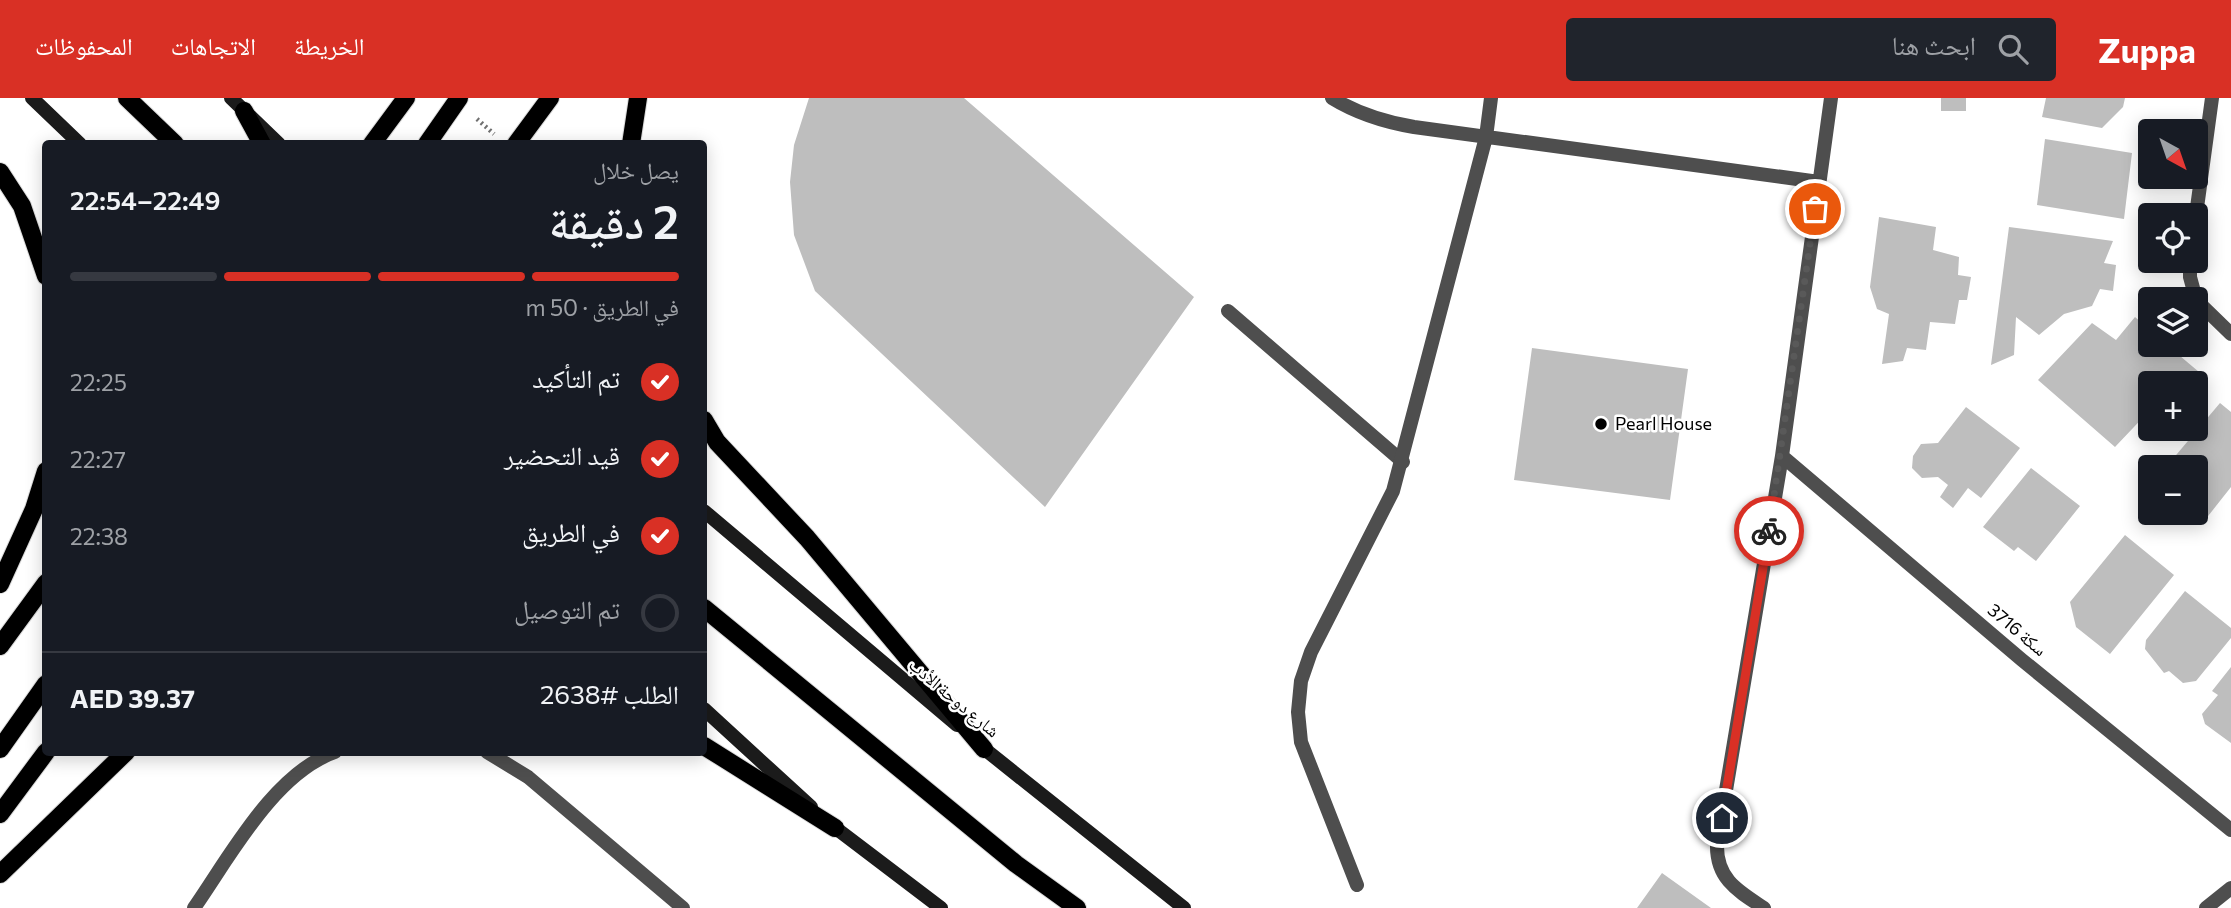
<!DOCTYPE html>
<html lang="ar">
<head>
<meta charset="utf-8">
<style>
  body { margin:0; font-family:Commissioner,"Noto Naskh Arabic",sans-serif; background:#20242c; color:#f1f3f6; direction:rtl; height:100vh; display:flex; flex-direction:column; font-size:26px; white-space:nowrap }
  * { box-sizing:border-box; margin:0 }
  p { font-size:23px; color:#9ea1a6 }
  .icon { flex:none; width:38px; height:38px; fill:none; stroke:currentColor; stroke-width:2; stroke-linecap:round; stroke-linejoin:round }
  .map { position:relative; flex:1; overflow:hidden; direction:ltr }
  .panel { position:absolute; left:42px; top:42px; width:665px; height:616px; display:flex; flex-direction:column; background:#171b24; border-radius:7px; box-shadow:0 4px 18px #0003; direction:rtl }
  .panel>* { flex:none }
  .needle { width:46px; rotate:140deg }
  .controls { position:absolute; left:2138px; top:21px; display:grid; gap:14px }
  .controls a { display:grid; place-items:center; width:70px; height:70px; border-radius:7px; background:#171b24; box-shadow:0 4px 18px #0003; font-size:35px }
  .pin { position:absolute; display:grid; place-items:center; width:60px; height:60px; color:#fff; margin:-30px; border:4px solid #fff; border-radius:50%; box-shadow:0 2px 7px #0007 }
  .courier { position:absolute; display:grid; place-items:center; width:70px; height:70px; margin:-35px; border:5px solid #d93025; border-radius:50%; background:#fff; color:#222; box-shadow:0 2px 9px #0007 }
  .overview em { font-style:normal; font-weight:600 }
  .overview div { display:flex; flex-direction:column-reverse }
  .overview { display:flex; align-items:center; justify-content:space-between; height:119px; padding:0 28px }
  h1 { font-size:46px; font-weight:600; line-height:52px }
  .bar { display:grid; grid-template-columns:repeat(4,1fr); gap:10px 7px; align-content:center; height:84px; padding:0 28px }
  .bar i { height:9px; border-radius:5px; background:#363941 }
  .bar .on { background:#d93025 }
  .bar p { grid-column:span 4 }
  .line { display:flex; align-items:center; gap:18px; padding:0 28px; border-top:2px solid #363941 }
  .line div { flex:1 }
  ol { padding:0 28px; list-style:none }
  li { display:flex; align-items:center; gap:21px; height:77px }
  li p { margin-inline-start:auto }
  li .icon { padding:7px; border-radius:50%; background:#d93025; color:#fff; stroke-width:4 }
  li:last-child { color:#9ea1a6 }
  li i { width:38px; height:38px; border:4px solid #363941; border-radius:50% }
  header { display:flex; align-items:center; gap:42px; box-sizing:border-box; height:98px; padding:0 35px; background:#d93025; color:#fff }
  header strong { font-size:33px }
  nav { display:flex; gap:38px; margin-inline-start:auto; font-size:24px }
  .search { width:490px; height:63px; background:#20242c; display:flex; align-items:center; gap:18px; box-sizing:border-box; padding:0 24px; border-radius:7px; color:#9ea1a6; font-size:26px }
  .map>svg:first-child { display:block }
</style>
</head>
<body>
<header>
<strong>Zuppa</strong>
<div class="search"><svg class="icon" aria-label="search" viewBox="0 0 24 24"><circle cx="10" cy="10" r="6"/><path d="M15 15l6 6"/></svg>ابحث هنا</div>
<nav><a>الخريطة</a><a>الاتجاهات</a><a>المحفوظات</a></nav>
</header>
<div class="map">
<svg width="2231" height="810" viewBox="0 0 2231 810">
  <rect width="100%" height="100%" fill="#fff"/>
  <!-- building -->
  <path fill="#bebebe" d="M 809,0 L 964,0 L 1194,199 L 1045,409 L 815,193 L 794,137 L 790,84 L 794,47 Z
    M 1941,0 L 1966,0 L 1966,13 L 1941,13 Z
    M 2046,0 L 2125,0 L 2123,9 L 2102,30 L 2042,19 Z
    M 2045,41 L 2132,55 L 2124,121 L 2037,107 Z
    M 1879,119 L 1936,129 L 1933,152 L 1959,159 L 1958,177 L 1971,179 L 1967,202 L 1959,202 L 1955,226 L 1930,224 L 1926,252 L 1907,250 L 1903,263 L 1882,266 L 1889,216 L 1877,211 L 1870,189 Z
    M 2009,129 L 2113,143 L 2104,165 L 2116,167 L 2113,193 L 2100,191 L 2092,208 L 2064,216 L 2039,237 L 2016,219 L 2014,257 L 1991,267 Z
    M 2135,219 L 2151,233 L 2151,247 L 2167,247 L 2199,274 L 2189,285 L 2151,285 L 2151,311 L 2115,349 L 2038,282 L 2092,225 L 2116,242 Z
    M 1532,250 L 1688,271 L 1670,402 L 1514,382 Z
    M 2220,305 L 2231,314 L 2231,389 L 2201,427 L 2188,415 L 2196,415 L 2196,369 L 2166,369 Z
    M 1966,309 L 2020,350 L 1981,400 L 1968,390 L 1953,410 L 1940,399 L 1948,387 L 1938,379 L 1922,380 L 1912,370 L 1913,358 L 1921,346 L 1938,345 Z
    M 2031,370 L 2080,408 L 2036,463 L 2018,449 L 2014,453 L 1983,429 Z
    M 2125,437 L 2174,477 L 2110,556 L 2076,529 L 2070,504 Z
    M 2185,493 L 2231,530 L 2231,540 L 2196,583 L 2183,585 L 2169,573 L 2164,575 L 2145,551 L 2146,542 Z
    M 2231,569 L 2231,645 L 2205,626 L 2202,616 L 2218,597 L 2212,593 Z
    M 1662,775 L 1711,810 L 1637,810 Z"/>
  <g fill="none" stroke-linecap="round" stroke-linejoin="round">
    <defs>
      <path id="primary" d="M 127,0 L 175,46
        M 244,13 L 262,46
        M 372,46 L 406,0
        M 427,46 L 459,0
        M 516,46 L 550,0
        M 631,46 L 638,0
        M 0,74 L 22,108 L 46,178
        M 704,322 L 717,344 L 807,440 L 984,651
        M 0,486 L 34,411 L 46,373
        M 704,510 L 1016,766 L 1077,810
        M 0,548 L 46,485
        M 704,648 L 835,730
        M 0,651 L 46,586
        M 0,716 L 46,654
        M 0,776 L 126,654"/>
    </defs>
    <!-- primary casing -->
    <use href="#primary" stroke="#dbdbdb" stroke-width="20"/>
    <!-- path -->
    <path stroke="#707070" stroke-width="4.5" stroke-dasharray="2 3.5" stroke-linecap="butt" d="M 477,21 L 494,36"/>
    <!-- lane -->
    <path stroke="#4e4e4e" stroke-width="14" d="M 1228,213 L 1403,364"/>
    <!-- street -->
    <path stroke="#4e4e4e" stroke-width="14" d="M 1332,0 C 1358,16 1384,24 1414,29 L 1819,84
      M 2196,117 L 2212,0
      M 2190,163 L 2190,179 L 2196,201
      M 2196,202 L 2231,236
      M 1782,358 L 2022,562 L 2231,732
      M 487,654 L 528,679 L 683,810
      M 1357,787 L 1301,644 L 1298,614 L 1301,583 L 1311,554 L 1393,393 L 1486,39 L 1491,0
      M 194,810 C 229,760 274,675 335,654
      M 1764,810 C 1738,793 1716,781 1717,746 L 1782,358 L 1831,0
      M 2206,810 L 2231,790"/>
    <!-- secondary -->
    <path stroke="#1b1b1b" stroke-width="14" d="M 32,0 L 80,46
      M 231,0 L 279,46
      M 704,413 L 957,627
      M 704,611 L 811,709
      M 977,645 L 1184,810
      M 829,725 L 941,810"/>
    <!-- primary -->
    <use href="#primary" stroke="#000" stroke-width="18"/>
  </g>
  <g fill="none" stroke-linecap="round" stroke-linejoin="round">
    <!-- done -->
    <path stroke="#595959" stroke-width="7" stroke-dasharray="0 12.6" d="M 1769,433 L 1815,111"/>
    <!-- route -->
    <path stroke="#d93025" stroke-width="9" d="M 1722,720 L 1769,433"/>
  </g>
  <!-- markers -->
  <circle fill="#000" stroke="#fff" stroke-width="2.5" cx="1601" cy="326" r="7"/>
  <g text-anchor="middle" stroke-width="5" stroke-linejoin="round" paint-order="stroke">
    <!-- poi labels -->
    <g font-size="18" fill="#000" stroke="#fff" text-anchor="start">
      <text x="1615" y="332">Pearl House</text>
    </g>
    <!-- street labels -->
    <g font-size="18" fill="#000" stroke="#fff">
      <text transform="translate(2017 532) rotate(40)" y="6">سكة 3716</text>
      <text transform="translate(954 600) rotate(40)" y="6">شارع دوحة الأدب</text>
    </g>
  </g>
</svg>
<div class="controls">
<a><svg class="needle" viewBox="-14 -14 28 28"><path d="M0-13l5 13h-10z" fill="#e53935"/><path d="M0 13l5-13h-10z" fill="#9ea1a6"/></svg></a>
<a><svg class="icon" aria-label="locate" viewBox="0 0 24 24"><circle cx="12" cy="12" r="6"/><path d="M12 2v4M12 18v4M2 12h4M18 12h4"/></svg></a>
<a><svg class="icon" aria-label="layers" viewBox="0 0 24 24"><path d="M12 4l9 5-9 5-9-5zM3 14l9 5 9-5"/></svg></a>
<a>+</a>
<a>−</a>
</div>
<div class="pin" style="left:1815px;top:111px;background:#ea580c"><svg class="icon" aria-label="bag" viewBox="0 0 24 24"><path d="M5 8h14l-1 12H6zM9 8a3 3 0 0 1 6 0"/></svg></div>
<div class="pin" style="left:1722px;top:720px;background:#1f2937"><svg class="icon" aria-label="home" viewBox="0 0 24 24"><path d="M3 11l9-7 9 7M6 9v11h12V9"/></svg></div>
<div class="courier" style="left:1769px;top:433px"><svg class="icon" aria-label="bike" viewBox="0 0 24 24"><circle cx="6" cy="16" r="4"/><circle cx="18" cy="16" r="4"/><path d="M6 16l4-8h5l3 8M10 8l3 8H6M13 5h3"/></svg></div>
<section class="panel">
<div class="overview"><div><h1>2 دقيقة</h1><p>يصل خلال</p></div><em>22:49–22:54</em></div>
<div class="bar"><i class="on"></i><i class="on"></i><i class="on"></i><i></i><p>في الطريق · 50 m</p></div>
<ol>
<li><svg class="icon" aria-label="check" viewBox="0 0 24 24"><path d="M5 12l5 5 9-10"/></svg>تم التأكيد<p>22:25</p></li>
<li><svg class="icon" aria-label="check" viewBox="0 0 24 24"><path d="M5 12l5 5 9-10"/></svg>قيد التحضير<p>22:27</p></li>
<li><svg class="icon" aria-label="check" viewBox="0 0 24 24"><path d="M5 12l5 5 9-10"/></svg>في الطريق<p>22:38</p></li>
<li><i></i>تم التوصيل</li>
</ol>
<div class="line" style="height:91px"><div>الطلب #2638</div><b>AED 39.37</b></div>
</section>
</div>
</body>
</html>
